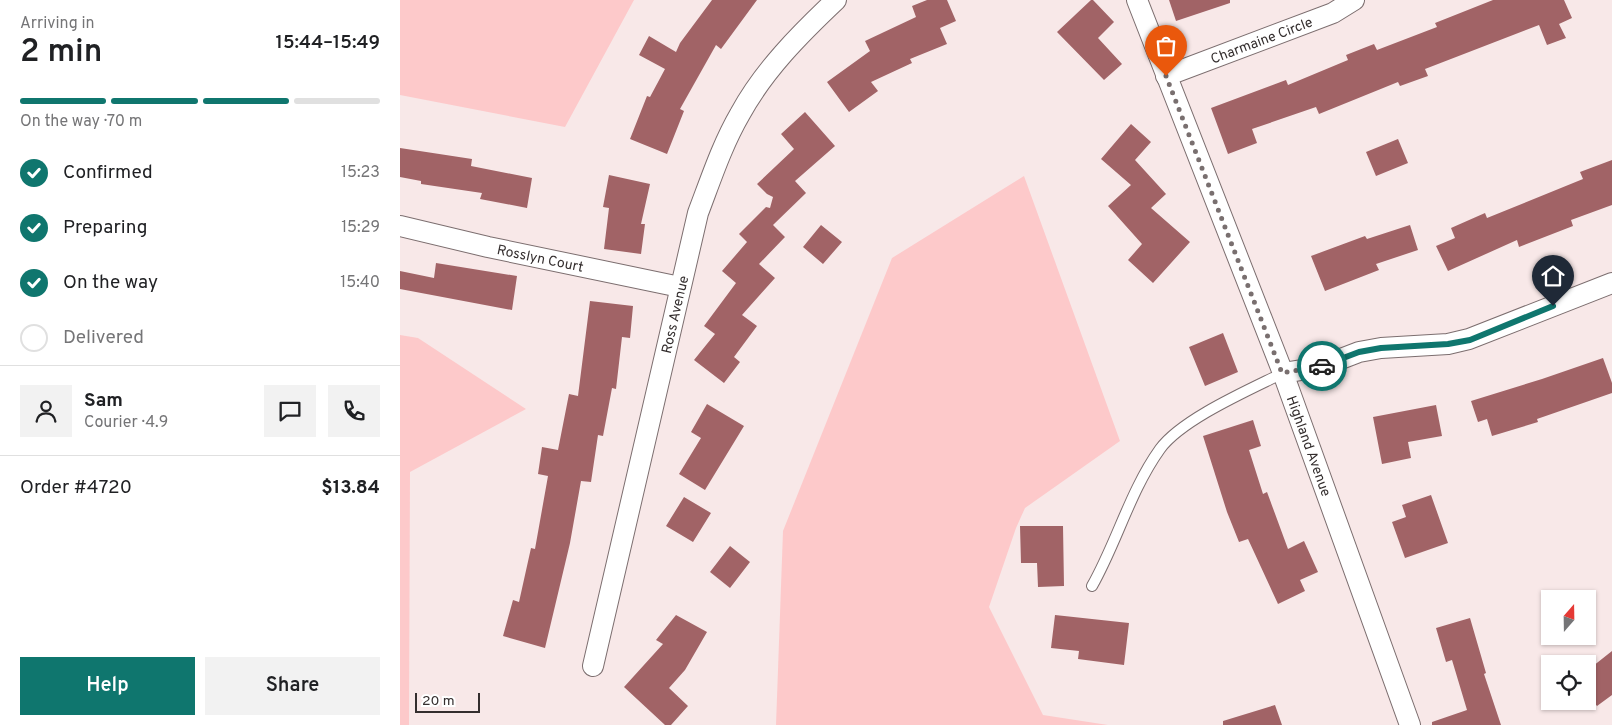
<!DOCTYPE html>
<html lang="en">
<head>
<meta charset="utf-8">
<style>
  body { margin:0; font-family:Overpass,sans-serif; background:#f2f2f2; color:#202124; height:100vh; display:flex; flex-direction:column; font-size:19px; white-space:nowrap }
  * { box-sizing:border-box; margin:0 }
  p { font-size:16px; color:#757577 }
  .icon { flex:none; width:28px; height:28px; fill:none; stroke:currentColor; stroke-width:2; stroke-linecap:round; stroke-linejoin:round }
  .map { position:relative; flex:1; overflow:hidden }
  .side { display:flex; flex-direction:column; background:#fff; width:400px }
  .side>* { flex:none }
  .needle { width:32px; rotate:20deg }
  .controls { position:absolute; left:1141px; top:590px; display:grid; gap:10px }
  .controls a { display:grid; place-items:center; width:55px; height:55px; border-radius:0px; background:#fff; box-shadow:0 1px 4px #0004; font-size:25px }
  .scale { position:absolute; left:15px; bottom:12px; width:65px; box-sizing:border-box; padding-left:5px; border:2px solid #342e2e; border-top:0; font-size:14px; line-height:18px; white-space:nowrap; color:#342e2e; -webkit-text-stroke:4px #fff; paint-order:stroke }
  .pin { position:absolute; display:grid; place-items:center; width:42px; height:42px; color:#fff; margin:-51px -21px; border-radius:50% 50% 50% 0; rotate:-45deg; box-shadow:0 0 5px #0007 }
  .pin .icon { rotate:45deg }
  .courier { position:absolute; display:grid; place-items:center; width:50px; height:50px; margin:-25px; border:4px solid #0f766e; border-radius:50%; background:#fff; color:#222; box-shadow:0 1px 6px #0007 }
  .summary em { font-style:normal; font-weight:600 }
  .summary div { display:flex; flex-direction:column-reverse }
  .summary { display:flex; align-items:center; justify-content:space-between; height:85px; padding:0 20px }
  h1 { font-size:32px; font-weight:600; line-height:38px }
  .bar { display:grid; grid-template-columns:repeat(4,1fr); gap:8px 5px; align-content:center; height:60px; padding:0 20px }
  .bar i { height:6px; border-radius:4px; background:#e0e0e0 }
  .bar .on { background:#0f766e }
  .bar p { grid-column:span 4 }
  .line { display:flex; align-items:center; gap:12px; padding:0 20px; border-top:1px solid #e0e0e0 }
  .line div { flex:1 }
  .round { display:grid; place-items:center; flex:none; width:52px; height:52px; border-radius:0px; background:#f2f2f2 }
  ol { padding:0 20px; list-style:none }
  li { display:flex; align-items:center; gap:15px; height:55px }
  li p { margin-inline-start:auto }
  li .icon { padding:5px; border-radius:50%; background:#0f766e; color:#fff; stroke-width:4 }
  li:last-child { color:#757577 }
  li i { width:28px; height:28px; border:2px solid #e0e0e0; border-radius:50% }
  .action { display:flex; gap:10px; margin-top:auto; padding:10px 20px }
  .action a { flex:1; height:58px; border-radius:0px; background:#0f766e; color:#fff; font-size:20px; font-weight:600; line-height:58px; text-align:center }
  .action a+a { background:#f2f2f2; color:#202124 }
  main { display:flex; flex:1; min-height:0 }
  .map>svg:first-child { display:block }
</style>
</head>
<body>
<main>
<section class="side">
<div class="summary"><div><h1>2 min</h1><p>Arriving in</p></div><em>15:44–15:49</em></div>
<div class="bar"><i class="on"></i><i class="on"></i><i class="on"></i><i></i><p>On the way · 70 m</p></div>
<ol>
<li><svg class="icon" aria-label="check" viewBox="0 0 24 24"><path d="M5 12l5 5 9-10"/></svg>Confirmed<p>15:23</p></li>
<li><svg class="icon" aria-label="check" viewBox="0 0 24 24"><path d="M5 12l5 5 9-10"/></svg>Preparing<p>15:29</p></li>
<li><svg class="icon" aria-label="check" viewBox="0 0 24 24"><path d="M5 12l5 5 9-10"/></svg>On the way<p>15:40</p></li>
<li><i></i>Delivered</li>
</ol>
<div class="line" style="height:90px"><a class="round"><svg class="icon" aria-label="person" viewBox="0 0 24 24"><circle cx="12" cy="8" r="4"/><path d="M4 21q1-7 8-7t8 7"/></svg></a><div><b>Sam</b><p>Courier · 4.9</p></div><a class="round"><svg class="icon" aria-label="chat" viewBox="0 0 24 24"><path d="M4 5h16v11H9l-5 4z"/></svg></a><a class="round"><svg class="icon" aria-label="phone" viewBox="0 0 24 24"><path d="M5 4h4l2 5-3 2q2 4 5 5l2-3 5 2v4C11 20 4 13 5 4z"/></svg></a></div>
<div class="line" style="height:65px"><div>Order #4720</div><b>$13.84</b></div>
<div class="action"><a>Help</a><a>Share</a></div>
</section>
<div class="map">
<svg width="1212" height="725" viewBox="0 0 1212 725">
  <rect width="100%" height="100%" fill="#f8e8e8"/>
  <!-- green -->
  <path fill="#fdc9ca" d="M 0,0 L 234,0 L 165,127 L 0,95 Z
    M 624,176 L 720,441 L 625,508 L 616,528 L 589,607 L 643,715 L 708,725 L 376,725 L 383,531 L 492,258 Z
    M 0,335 L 18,338 L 126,409 L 10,472 L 9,725 L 0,725 Z"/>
  <!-- building -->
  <path fill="#a16366" d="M 312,0 L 357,0 L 321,49 L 316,45 L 280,109 L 284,111 L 267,154 L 230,139 L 247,96 L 250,97 L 265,69 L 239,55 L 249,36 L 276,52 L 280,43 Z
    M 527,0 L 547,0 L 556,21 L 540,28 L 547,44 L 510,59 L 512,63 L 471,82 L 478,91 L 449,112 L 427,82 L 470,51 L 465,41 L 516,17 L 512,6 Z
    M 691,0 L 693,0 L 714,22 L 698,38 L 722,64 L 704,80 L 657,32 Z
    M 769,0 L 830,0 L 830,3 L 776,21 Z
    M 1093,0 L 1164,0 L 1172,18 L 1159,24 L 1166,38 L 1147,45 L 1139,25 L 1025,69 L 1028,76 L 1000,86 L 998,82 L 919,114 L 916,107 L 852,129 L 857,143 L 828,154 L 811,108 L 886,80 L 888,85 L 948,60 L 946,55 L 974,44 L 977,50 L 1037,27 L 1035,23 Z
    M 405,112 L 435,146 L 395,181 L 406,193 L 373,225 L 385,237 L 359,264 L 375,278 L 342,315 L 357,326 L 334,357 L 340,362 L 324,383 L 294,360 L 315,334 L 304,326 L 336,283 L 322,271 L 347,242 L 339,234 L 366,207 L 370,208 L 373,197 L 367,194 L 357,184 L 394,149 L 381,134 Z
    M 731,124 L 751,142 L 735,160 L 766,194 L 751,208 L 790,242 L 753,283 L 728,260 L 742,244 L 708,206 L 731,185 L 701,159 Z
    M 998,139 L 1008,163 L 976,176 L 966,152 Z
    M 0,148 L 72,159 L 71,166 L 132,178 L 127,208 L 80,199 L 82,193 L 21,184 L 21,181 L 0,177 Z
    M 1212,160 L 1212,205 L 1171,220 L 1173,226 L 1119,247 L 1117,240 L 1048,271 L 1036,246 L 1055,238 L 1051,228 L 1085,213 L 1087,218 L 1183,179 L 1180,172 Z
    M 209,175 L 250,184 L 241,224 L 245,224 L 241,254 L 204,249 L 209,208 L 203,207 Z
    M 421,225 L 442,242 L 423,264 L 403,247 Z
    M 1010,225 L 1018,250 L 976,264 L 979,270 L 925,291 L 911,256 L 965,236 L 967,239 Z
    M 36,263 L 117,276 L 112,310 L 0,289 L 0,271 L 34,278 Z
    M 190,301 L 233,306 L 230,338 L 222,337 L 216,389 L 212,388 L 203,436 L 198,435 L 191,482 L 181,481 L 170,543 L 145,648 L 103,636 L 113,600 L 119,602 L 131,548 L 135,549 L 148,476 L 138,474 L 142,447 L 158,450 L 169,394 L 178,396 Z
    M 823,333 L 838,372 L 805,386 L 789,347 Z
    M 1203,358 L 1212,383 L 1212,393 L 1137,419 L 1138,422 L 1092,436 L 1087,419 L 1078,422 L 1071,401 L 1142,379 Z
    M 307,404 L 344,426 L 305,490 L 279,474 L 301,438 L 291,432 Z
    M 1036,405 L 1042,436 L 1008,442 L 1011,458 L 982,464 L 973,417 Z
    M 853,420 L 861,446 L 849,450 L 863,494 L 867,492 L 888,549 L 904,541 L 918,572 L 900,580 L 905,591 L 878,604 L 848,539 L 839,542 L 827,512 L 803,436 Z
    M 1031,495 L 1048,543 L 1005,558 L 992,522 L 1006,517 L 1002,505 Z
    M 284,497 L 311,513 L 293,542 L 266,526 Z
    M 620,526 L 663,526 L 664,586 L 638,587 L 637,563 L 621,563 Z
    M 330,546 L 350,562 L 330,588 L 310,572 Z
    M 276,615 L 307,632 L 285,670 L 269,688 L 288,706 L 271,725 L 265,725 L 224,687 L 263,644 L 256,640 Z
    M 655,615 L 729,623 L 724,665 L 678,659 L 679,651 L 651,648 Z
    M 1070,618 L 1086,673 L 1084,674 L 1101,725 L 1032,725 L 1032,722 L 1067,710 L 1052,660 L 1046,662 L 1036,628 Z
    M 1212,651 L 1212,695 L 1197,706 L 1188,695 L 1188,670 Z
    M 875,705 L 882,725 L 823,725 L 823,721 Z"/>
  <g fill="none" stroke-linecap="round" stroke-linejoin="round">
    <defs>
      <path id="lane" d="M 692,586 C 717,542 730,491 760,449 C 782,419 849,390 883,373"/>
      <g id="street">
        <path id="s1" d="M 737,0 L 883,373 L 1010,725"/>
        <path id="s2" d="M 766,76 L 933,13 L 954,0"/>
        <path id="s3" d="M 0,226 L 88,247 L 280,287"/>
        <path d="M 883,373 L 920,367 L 959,352 L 981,348 L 1048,344 L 1069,339 L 1212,283"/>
        <path id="s4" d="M 193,666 L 298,213 C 311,179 322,145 340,114 C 364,70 400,34 436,0"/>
      </g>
    </defs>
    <!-- lane casing -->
    <use href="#lane" stroke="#7c6e6f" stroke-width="12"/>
    <!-- street casing -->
    <use href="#street" stroke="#7c6e6f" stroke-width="22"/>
    <!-- lane -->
    <use href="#lane" stroke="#fff" stroke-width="10"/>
    <!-- street -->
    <use href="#street" stroke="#fff" stroke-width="20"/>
  </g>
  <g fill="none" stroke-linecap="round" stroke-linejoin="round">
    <!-- done -->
    <path stroke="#796f6f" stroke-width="5" stroke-dasharray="0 9" d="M 766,76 L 882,373 L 922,366"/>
    <!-- route -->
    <path stroke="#0f766e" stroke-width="6" d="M 922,366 L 959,352 L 981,348 L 1048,344 L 1070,340 L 1153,306"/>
  </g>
  <g text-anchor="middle" stroke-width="5" stroke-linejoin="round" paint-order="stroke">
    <!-- street labels -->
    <g font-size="14" fill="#342e2e" stroke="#fff">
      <text dy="5" stroke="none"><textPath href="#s2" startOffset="102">Charmaine Circle</textPath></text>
      <text dy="5" stroke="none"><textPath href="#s3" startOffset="144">Rosslyn Court</textPath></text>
      <text dy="5" stroke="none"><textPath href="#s4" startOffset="361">Ross Avenue</textPath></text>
      <text dy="5" stroke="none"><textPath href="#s1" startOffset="478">Highland Avenue</textPath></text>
    </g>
  </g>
</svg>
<div class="controls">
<a><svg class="needle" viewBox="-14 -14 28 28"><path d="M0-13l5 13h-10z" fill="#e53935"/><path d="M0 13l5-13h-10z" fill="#757577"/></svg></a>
<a><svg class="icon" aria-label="locate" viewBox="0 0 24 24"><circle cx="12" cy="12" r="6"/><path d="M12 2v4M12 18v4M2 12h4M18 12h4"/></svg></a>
</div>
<div class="scale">20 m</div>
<div class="pin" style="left:766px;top:76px;background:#ea580c"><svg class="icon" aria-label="bag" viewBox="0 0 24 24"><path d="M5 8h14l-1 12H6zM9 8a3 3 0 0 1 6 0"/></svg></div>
<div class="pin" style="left:1153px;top:306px;background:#1f2937"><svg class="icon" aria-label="home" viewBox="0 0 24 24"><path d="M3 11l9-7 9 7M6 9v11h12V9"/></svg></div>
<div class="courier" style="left:922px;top:366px"><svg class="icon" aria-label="car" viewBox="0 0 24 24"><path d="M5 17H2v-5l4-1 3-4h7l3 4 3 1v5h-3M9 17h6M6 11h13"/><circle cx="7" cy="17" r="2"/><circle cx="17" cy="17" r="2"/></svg></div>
</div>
</main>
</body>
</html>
